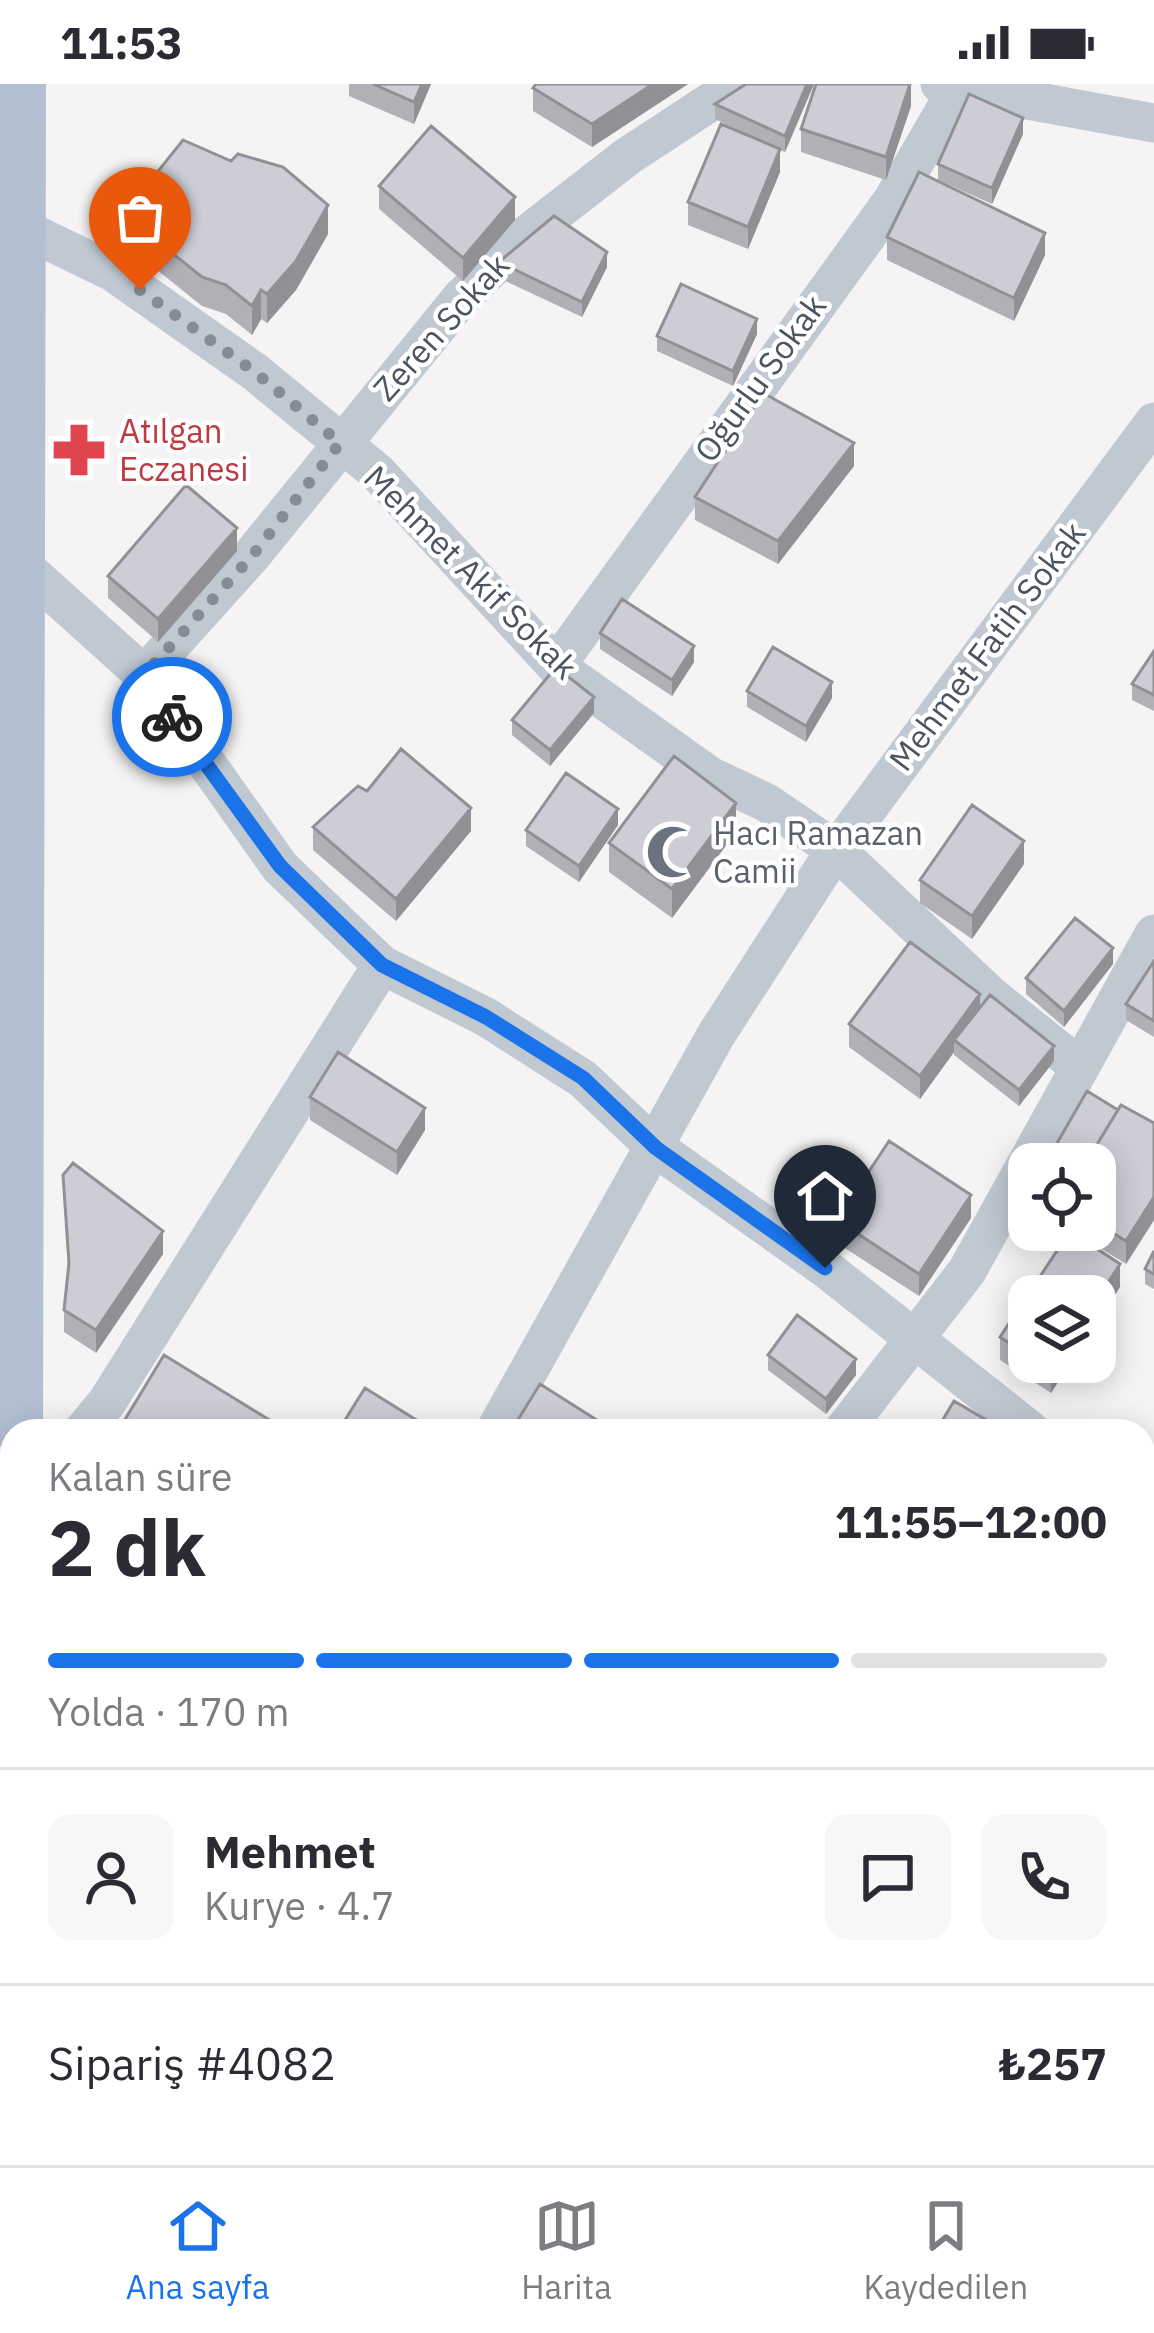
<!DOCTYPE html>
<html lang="tr">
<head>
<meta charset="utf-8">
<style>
  body { margin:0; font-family:"IBM Plex Sans",sans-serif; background:#f7f7f7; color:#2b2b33; height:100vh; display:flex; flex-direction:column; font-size:45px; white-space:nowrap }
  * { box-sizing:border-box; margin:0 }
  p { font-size:39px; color:#7c7c81 }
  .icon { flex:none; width:66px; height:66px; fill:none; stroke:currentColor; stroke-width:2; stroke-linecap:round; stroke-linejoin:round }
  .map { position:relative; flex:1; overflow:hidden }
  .details { position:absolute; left:0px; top:1335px; width:1155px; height:747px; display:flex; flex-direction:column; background:#fff; border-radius:36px 36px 0 0; box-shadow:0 6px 30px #0003 }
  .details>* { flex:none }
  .controls { position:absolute; left:1008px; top:1059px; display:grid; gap:24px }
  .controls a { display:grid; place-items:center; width:108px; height:108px; border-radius:24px; background:#fff; box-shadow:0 6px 30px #0003; font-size:60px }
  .pin { position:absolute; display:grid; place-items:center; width:102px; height:102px; color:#fff; margin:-123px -51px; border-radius:50% 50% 50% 0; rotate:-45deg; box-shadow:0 0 12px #0007 }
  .pin .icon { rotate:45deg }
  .courier { position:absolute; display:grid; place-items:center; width:120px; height:120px; margin:-60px; border:9px solid #1a73e8; border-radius:50%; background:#fff; color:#222; box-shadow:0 3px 15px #0007 }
  .headline em { font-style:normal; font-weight:700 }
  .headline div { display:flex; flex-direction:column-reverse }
  .headline { display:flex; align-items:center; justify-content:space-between; height:204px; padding:0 48px }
  h1 { font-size:78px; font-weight:700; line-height:90px }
  .bar { display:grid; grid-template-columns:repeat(4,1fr); gap:18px 12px; align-content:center; height:144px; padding:0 48px }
  .bar i { height:15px; border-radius:9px; background:#e1e1e2 }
  .bar .current { background:#1a73e8 }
  .bar p { grid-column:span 4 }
  .line { display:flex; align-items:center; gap:30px; padding:0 48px; border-top:3px solid #e1e1e2 }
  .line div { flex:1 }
  .round { display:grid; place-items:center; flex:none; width:126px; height:126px; border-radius:24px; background:#f7f7f7 }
  .status { display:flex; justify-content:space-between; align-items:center; height:84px; padding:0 60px; background:#fff; direction:ltr }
  .status svg { height:33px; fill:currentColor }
  .menu { display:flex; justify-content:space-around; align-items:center; height:168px; border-top:3px solid #e1e1e2; background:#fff; font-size:33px; color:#7c7c81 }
  .menu a { display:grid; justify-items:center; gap:6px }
  .menu .current { color:#1a73e8 }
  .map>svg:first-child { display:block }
</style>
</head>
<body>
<div class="status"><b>11:53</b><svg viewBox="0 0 49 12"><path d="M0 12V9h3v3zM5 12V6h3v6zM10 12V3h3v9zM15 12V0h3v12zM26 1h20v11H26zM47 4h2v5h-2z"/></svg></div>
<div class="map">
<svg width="1154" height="2081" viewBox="0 0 1154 2081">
  <rect width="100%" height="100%" fill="#f5f3f3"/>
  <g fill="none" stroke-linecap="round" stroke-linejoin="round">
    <!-- minor -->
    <path stroke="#c0c9d2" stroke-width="39" d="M 940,0 L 1154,39
      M 22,144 L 113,188 L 255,288 L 377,388 L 556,582 L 710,692 L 767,719 L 836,766 L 990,911 L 1077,981
      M 2,485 L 23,482 L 144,591 L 280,783 L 382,881 L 486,933 L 583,995 L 656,1064 L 825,1184 L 1031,1347
      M 556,582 L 892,117 L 958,4
      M 144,591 L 252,471 L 461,214 L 525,152 L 628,72 L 738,0
      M 83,1347 L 107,1318 L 382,881
      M 495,1347 L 716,951 L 825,782 L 1154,338
      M 843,1347 L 967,1187 L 1154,850
      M 1143,1408 L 1154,1395
      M 1143,2002 L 1154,1984
      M 652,2070 L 699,2081
      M 382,2081 L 390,2070
      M 745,2081 L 752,2070
      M 1095,2081 L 1101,2070"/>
    <!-- major -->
    <path stroke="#b2c0d2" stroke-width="48" d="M 19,1347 L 22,0
      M 10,2081 L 12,1988"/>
  </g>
  <!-- wall -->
  <path fill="#b0b1b7" d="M 349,0 L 431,0 L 414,40 L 349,12 Z
    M 688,0 L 592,63 L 533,27 L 533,4 Z
    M 746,0 L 814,0 L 785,68 L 780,66 L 780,88 L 748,165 L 688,141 L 688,118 L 757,55 L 715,35 L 715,20 Z
    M 911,22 L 886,96 L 801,68 L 801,45 Z
    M 1023,50 L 992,120 L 938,96 L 938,80 Z
    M 379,102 L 515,136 L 463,197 L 379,125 Z
    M 136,140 L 328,150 L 296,206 L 267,239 L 261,235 L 252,251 L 226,230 L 202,222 L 136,169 Z
    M 887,153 L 1045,171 L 1014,237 L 887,176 Z
    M 499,178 L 607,183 L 582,233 L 499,194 Z
    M 757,250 L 733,302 L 657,267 L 657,252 Z
    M 854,382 L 778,480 L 695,436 L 695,413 Z
    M 237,467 L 158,558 L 108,514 L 108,492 Z
    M 600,549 L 694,578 L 672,612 L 600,565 Z
    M 1154,567 L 1154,627 L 1132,616 L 1132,600 Z
    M 747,607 L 832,614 L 806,658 L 747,623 Z
    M 594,629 L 550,682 L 512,651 L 512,636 Z
    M 367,707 L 471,747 L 396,837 L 313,766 L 313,743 Z
    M 618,741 L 579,798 L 526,762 L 526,746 Z
    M 736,748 L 672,834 L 609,788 L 609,759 Z
    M 1024,780 L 972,855 L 920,819 L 920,796 Z
    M 1154,877 L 1154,953 L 1126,936 L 1126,920 Z
    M 1113,880 L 1064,943 L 1026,910 L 1026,894 Z
    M 980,923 L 1054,977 L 1019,1022 L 954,971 L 954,968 L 920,1015 L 849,963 L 849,940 Z
    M 310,1013 L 425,1046 L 397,1091 L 310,1036 Z
    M 1118,1026 L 1154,1039 L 1154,1136 L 1126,1180 L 1071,1146 L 1095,1146 L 1095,1080 Z
    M 63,1091 L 163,1170 L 96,1269 L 64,1248 L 64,1226 L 68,1188 Z
    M 971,1134 L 919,1212 L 837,1159 L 837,1136 Z
    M 1070,1147 L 1120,1180 L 1120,1203 L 1095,1241 L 1095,1212 L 1029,1212 L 1029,1278 L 1071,1278 L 1051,1309 L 1000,1276 L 1000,1253 Z
    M 1154,1167 L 1154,1205 L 1145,1200 L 1145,1185 Z
    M 768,1271 L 856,1291 L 826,1330 L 768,1286 Z
    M 1154,1435 L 1154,1542 L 1149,1539 L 1149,1548 L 1143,1557 L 1143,1455 Z
    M 1154,1600 L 1154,1673 L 1153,1675 L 1143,1669 L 1143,1608 L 1151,1612 L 1151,1606 Z
    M 1154,1735 L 1154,1946 L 1143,1964 L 1143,1753 Z"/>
  <!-- shaded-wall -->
  <path fill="#909095" d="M 422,0 L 431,0 L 414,40 L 414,18 Z
    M 653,0 L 688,0 L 592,63 L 592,40 Z
    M 807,0 L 814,0 L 785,68 L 785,52 Z
    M 911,0 L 911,22 L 886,96 L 886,73 Z
    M 1023,34 L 1023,50 L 992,120 L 992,104 Z
    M 780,65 L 780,88 L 748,165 L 748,143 Z
    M 515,113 L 515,136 L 463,197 L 463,174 Z
    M 328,121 L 328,150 L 296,206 L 267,239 L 267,210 Z
    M 1045,149 L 1045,171 L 1014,237 L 1014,214 Z
    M 607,168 L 607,183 L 582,233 L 582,218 Z
    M 261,206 L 261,235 L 252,251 L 252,222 Z
    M 757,235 L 757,250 L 733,302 L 733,287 Z
    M 854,359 L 854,382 L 778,480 L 778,457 Z
    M 237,444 L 237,467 L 158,558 L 158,535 Z
    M 694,562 L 694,578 L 672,612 L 672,596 Z
    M 832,598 L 832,614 L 806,658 L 806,642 Z
    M 594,613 L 594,629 L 550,682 L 550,666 Z
    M 736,719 L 736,748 L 672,834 L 672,805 Z
    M 471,724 L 471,747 L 396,837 L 396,815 Z
    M 618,725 L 618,741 L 579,798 L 579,782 Z
    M 1024,757 L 1024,780 L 972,855 L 972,832 Z
    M 1113,864 L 1113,880 L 1064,943 L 1064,927 Z
    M 980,910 L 980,933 L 954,956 L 954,968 L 920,1015 L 920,992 Z
    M 1054,962 L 1054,977 L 1019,1022 L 1019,1006 Z
    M 425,1024 L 425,1046 L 397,1091 L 397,1068 Z
    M 971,1111 L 971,1134 L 919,1212 L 919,1190 Z
    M 1154,1113 L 1154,1136 L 1126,1180 L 1126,1157 Z
    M 163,1147 L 163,1170 L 96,1269 L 96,1246 Z
    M 1120,1180 L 1120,1203 L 1095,1241 L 1095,1219 Z
    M 856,1275 L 856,1291 L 826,1330 L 826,1315 Z
    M 1056,1278 L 1071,1278 L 1051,1309 L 1051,1286 Z
    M 1149,1532 L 1149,1548 L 1143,1557 L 1143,1542 Z
    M 1146,1672 L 1146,1688 L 1143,1694 L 1143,1678 Z
    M 1154,1931 L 1154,1946 L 1143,1964 L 1143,1949 Z"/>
  <!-- building -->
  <path fill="#cdced5" stroke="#909095" stroke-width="3" d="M 373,0 L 422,0 L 414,18 Z
    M 536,0 L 653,0 L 592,40 L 533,4 Z
    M 746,0 L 807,0 L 785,52 L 715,20 Z
    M 816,0 L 910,0 L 886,73 L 801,45 Z
    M 969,10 L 1023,34 L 992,104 L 938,80 Z
    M 721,40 L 780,65 L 748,143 L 688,118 Z
    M 431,42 L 515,113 L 463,174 L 379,102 Z
    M 183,56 L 231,77 L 238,70 L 283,83 L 328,121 L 296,177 L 267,210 L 261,206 L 252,222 L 226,201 L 202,193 L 136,140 L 159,86 Z
    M 919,88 L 1045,149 L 1014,214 L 887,153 Z
    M 554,132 L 607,168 L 582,218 L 499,178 Z
    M 681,200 L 757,235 L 733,287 L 657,252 Z
    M 763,309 L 854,359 L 778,457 L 695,413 Z
    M 186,401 L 237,444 L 158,535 L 108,492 Z
    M 622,515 L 694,562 L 672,596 L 600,549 Z
    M 773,563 L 832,598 L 806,642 L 747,607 Z
    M 1154,567 L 1154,611 L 1132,600 Z
    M 556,583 L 594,613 L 550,666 L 512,636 Z
    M 401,665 L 471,724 L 396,815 L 313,743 L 358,702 L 367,707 Z
    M 674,672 L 736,719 L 672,805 L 609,759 Z
    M 566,689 L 618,725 L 579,782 L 526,746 Z
    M 972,721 L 1024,757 L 972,832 L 920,796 Z
    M 1075,834 L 1113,864 L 1064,927 L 1026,894 Z
    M 910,858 L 980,910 L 920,992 L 849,940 Z
    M 1154,877 L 1154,937 L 1126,920 Z
    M 990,911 L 1054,962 L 1019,1006 L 954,956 Z
    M 338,968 L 425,1024 L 397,1068 L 310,1013 Z
    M 1087,1007 L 1118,1026 L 1085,1080 L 1045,1080 Z
    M 1121,1021 L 1154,1039 L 1154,1113 L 1126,1157 L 1095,1138 L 1095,1080 L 1085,1080 Z
    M 889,1057 L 971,1111 L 919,1190 L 837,1136 Z
    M 73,1079 L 163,1147 L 96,1246 L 64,1226 L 69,1179 L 63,1091 Z
    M 1070,1147 L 1120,1180 L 1095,1219 L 1095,1212 L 1029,1212 L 1029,1272 L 1000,1253 Z
    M 1154,1167 L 1154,1190 L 1145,1185 Z
    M 797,1231 L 856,1275 L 826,1315 L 768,1271 Z
    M 164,1271 L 276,1340 L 272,1347 L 118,1347 Z
    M 1038,1278 L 1056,1278 L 1051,1286 Z
    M 540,1300 L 614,1347 L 511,1347 Z
    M 365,1304 L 434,1347 L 338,1347 Z
    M 954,1317 L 1005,1347 L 936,1347 Z
    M 1154,1435 L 1154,1463 L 1143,1458 Z
    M 1143,1463 L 1154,1469 L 1154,1526 L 1143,1520 Z
    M 1143,1608 L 1154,1614 L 1153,1659 L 1143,1654 Z
    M 1154,1735 L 1154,1771 L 1143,1765 L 1143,1753 Z
    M 1143,1765 L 1154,1772 L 1154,1884 L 1143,1877 Z
    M 1143,1899 L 1154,1906 L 1154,1931 L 1143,1949 Z"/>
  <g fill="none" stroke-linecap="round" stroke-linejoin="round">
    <!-- done -->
    <path stroke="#858c94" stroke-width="12" stroke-dasharray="0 21.6" d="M 140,206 L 255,288 L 340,359 L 252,472 L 144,591 L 172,633"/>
    <!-- route -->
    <path stroke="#1a73e8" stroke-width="15" d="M 172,633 L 280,782 L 382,881 L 486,933 L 583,994 L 656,1064 L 825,1184"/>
  </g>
  <!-- icons -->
  <defs>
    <symbol id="pharmacy-bare" viewBox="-9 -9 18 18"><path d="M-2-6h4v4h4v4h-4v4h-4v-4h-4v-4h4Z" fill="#e0444e" stroke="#fff" stroke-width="2.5" paint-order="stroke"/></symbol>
    <symbol id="mosque-bare" viewBox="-9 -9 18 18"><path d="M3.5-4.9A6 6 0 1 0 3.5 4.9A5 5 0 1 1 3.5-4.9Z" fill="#6b7280" stroke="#fff" stroke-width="2.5" paint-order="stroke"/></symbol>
  </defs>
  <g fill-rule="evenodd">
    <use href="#pharmacy-bare" x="41" y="328" width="76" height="76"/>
    <use href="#mosque-bare" x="635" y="730" width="76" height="76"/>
  </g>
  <g text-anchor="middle" stroke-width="9" stroke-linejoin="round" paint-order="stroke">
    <!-- street labels -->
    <g font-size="33" fill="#495561" stroke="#fff">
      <text transform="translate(441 243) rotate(-48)" y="12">Zeren Sokak</text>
      <text transform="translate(760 294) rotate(-54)" y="12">Oğurlu Sokak</text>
      <text transform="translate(471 488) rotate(45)" y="12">Mehmet Akif Sokak</text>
      <text transform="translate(987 562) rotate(-53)" y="12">Mehmet Fatih Sokak</text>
    </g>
    <!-- health labels -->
    <g font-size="33" fill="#be3a42" stroke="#fff" text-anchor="start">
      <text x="119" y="359">Atılgan<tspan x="119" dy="38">Eczanesi</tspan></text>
    </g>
    <!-- worship labels -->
    <g font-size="33" fill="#5b616d" stroke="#fff" text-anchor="start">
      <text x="713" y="761">Hacı Ramazan<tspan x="713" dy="38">Camii</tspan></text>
    </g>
  </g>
</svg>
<div class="controls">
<a><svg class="icon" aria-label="locate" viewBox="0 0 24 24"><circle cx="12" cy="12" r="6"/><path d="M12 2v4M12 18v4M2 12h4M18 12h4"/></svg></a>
<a><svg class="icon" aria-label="layers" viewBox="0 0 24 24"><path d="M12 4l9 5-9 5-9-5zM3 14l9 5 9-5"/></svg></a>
</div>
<div class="pin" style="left:140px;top:206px;background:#ea580c"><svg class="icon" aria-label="bag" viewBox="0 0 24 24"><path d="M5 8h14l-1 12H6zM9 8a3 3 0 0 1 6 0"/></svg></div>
<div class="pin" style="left:825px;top:1184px;background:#1f2937"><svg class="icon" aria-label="home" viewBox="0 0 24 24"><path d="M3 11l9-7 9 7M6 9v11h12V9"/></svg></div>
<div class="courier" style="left:172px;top:633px"><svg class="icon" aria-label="bike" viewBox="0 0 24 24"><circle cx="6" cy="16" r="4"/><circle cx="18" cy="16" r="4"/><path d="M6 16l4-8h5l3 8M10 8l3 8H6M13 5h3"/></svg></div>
<section class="details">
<div class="headline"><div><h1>2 dk</h1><p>Kalan süre</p></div><em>11:55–12:00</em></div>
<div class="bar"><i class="current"></i><i class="current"></i><i class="current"></i><i></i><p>Yolda · 170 m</p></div>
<div class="line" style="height:216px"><a class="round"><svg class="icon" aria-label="person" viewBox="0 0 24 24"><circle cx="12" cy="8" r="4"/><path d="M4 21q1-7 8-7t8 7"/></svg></a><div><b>Mehmet</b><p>Kurye · 4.7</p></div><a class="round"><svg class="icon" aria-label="chat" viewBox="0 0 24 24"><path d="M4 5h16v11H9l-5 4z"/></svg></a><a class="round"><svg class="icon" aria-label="phone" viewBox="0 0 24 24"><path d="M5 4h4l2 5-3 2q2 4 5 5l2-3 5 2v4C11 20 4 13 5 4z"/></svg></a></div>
<div class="line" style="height:156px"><div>Sipariş #4082</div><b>₺257</b></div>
</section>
</div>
<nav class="menu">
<a class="current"><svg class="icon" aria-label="home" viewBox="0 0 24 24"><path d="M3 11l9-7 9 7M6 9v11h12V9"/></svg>Ana sayfa</a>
<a><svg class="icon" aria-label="map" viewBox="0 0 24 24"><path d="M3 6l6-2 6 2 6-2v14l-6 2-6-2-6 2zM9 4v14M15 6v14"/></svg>Harita</a>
<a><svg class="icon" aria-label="saved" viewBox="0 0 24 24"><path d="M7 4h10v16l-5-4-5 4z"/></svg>Kaydedilen</a>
</nav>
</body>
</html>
